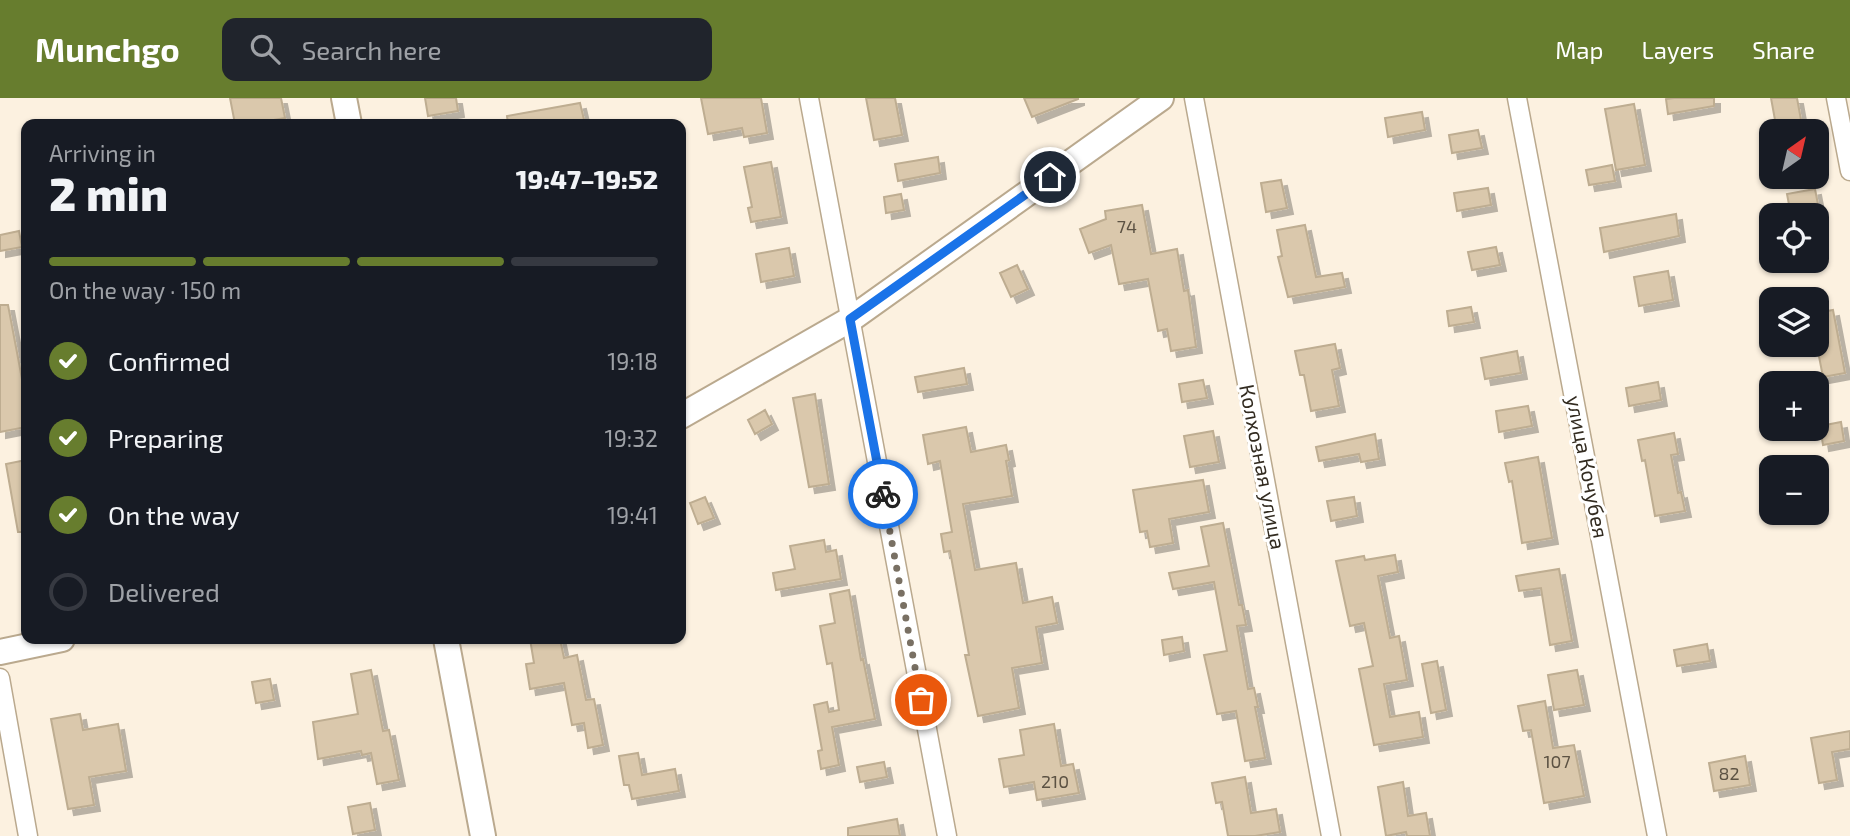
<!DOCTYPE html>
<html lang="en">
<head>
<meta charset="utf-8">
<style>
  body { margin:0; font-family:"Exo 2",sans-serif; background:#20242c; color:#f1f3f6; height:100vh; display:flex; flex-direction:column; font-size:26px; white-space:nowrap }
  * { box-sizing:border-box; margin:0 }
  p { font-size:23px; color:#9ea1a6 }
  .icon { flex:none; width:38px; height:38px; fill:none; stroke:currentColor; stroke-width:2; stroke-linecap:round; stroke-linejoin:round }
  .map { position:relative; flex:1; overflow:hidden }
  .side { position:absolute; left:21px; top:21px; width:665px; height:525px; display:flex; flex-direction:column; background:#171b24; border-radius:14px; box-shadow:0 2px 5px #0004 }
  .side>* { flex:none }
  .needle { width:46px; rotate:34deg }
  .tools { position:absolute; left:1759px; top:21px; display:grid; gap:14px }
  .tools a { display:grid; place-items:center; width:70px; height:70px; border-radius:14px; background:#171b24; box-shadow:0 2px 5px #0004; font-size:35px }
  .pin { position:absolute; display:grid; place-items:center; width:60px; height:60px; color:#fff; margin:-30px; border:4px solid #fff; border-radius:50%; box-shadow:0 2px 7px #0007 }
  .courier { position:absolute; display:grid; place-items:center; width:70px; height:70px; margin:-35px; border:5px solid #1a73e8; border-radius:50%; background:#fff; color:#222; box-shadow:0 2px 9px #0007 }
  .headline em { font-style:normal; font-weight:800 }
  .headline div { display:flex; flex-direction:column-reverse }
  .headline { display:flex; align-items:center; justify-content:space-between; height:119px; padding:0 28px }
  h1 { font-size:46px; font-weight:800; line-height:52px }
  .bar { display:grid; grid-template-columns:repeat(4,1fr); gap:10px 7px; align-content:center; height:84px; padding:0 28px }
  .bar i { height:9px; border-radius:5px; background:#363941 }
  .bar .current { background:#677d2e }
  .bar p { grid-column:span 4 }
  ol { padding:0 28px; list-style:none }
  li { display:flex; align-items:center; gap:21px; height:77px }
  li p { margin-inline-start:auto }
  li .icon { padding:7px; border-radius:50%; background:#677d2e; color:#fff; stroke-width:4 }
  li:last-child { color:#9ea1a6 }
  li i { width:38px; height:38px; border:4px solid #363941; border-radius:50% }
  header { display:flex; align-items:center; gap:42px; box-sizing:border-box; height:98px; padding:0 35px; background:#677d2e; color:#fff }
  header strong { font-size:33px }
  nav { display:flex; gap:38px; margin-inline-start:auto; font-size:24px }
  .search { width:490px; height:63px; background:#20242c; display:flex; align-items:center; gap:18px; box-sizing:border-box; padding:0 24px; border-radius:14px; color:#9ea1a6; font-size:26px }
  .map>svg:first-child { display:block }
</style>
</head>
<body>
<header>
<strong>Munchgo</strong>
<div class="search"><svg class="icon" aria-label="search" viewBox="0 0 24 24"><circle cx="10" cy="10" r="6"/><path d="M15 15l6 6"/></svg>Search here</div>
<nav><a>Map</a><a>Layers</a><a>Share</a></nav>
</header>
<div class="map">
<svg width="1850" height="738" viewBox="0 0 1850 738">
  <defs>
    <filter id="shadow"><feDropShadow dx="6" dy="6" stdDeviation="0" flood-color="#0004"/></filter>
  </defs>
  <rect width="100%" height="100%" fill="#fcf1e0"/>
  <!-- building -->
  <path fill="#dac8ac" stroke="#bead91" stroke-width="2" filter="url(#shadow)" d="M 230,0 L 281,0 L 285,20 L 251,26 L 235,26 Z
    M 425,0 L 456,0 L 458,13 L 428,18 Z
    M 701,0 L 761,0 L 767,35 L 744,39 L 742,30 L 708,36 Z
    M 866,0 L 895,0 L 902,37 L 874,42 Z
    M 1024,0 L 1078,0 L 1078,1 L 1032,19 Z
    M 1674,0 L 1714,0 L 1714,8 L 1668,16 L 1666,1 Z
    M 1771,0 L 1797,0 L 1803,33 L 1777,33 Z
    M 580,5 L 585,26 L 508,26 L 507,18 Z
    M 1634,6 L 1645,67 L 1616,72 L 1605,11 Z
    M 1422,14 L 1425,32 L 1388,39 L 1385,20 Z
    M 1478,32 L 1482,50 L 1452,55 L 1449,37 Z
    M 938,59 L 940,75 L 898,83 L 895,66 Z
    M 771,64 L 781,119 L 751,124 L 748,110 L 752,109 L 744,69 Z
    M 1612,67 L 1615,83 L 1589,87 L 1586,72 Z
    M 1281,82 L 1287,110 L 1266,114 L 1261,85 Z
    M 1488,90 L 1491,107 L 1457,113 L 1454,95 Z
    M 1815,91 L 1819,112 L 1791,117 L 1787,96 Z
    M 901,96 L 904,112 L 886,115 L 884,99 Z
    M 1142,107 L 1151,156 L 1177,151 L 1184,193 L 1188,192 L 1196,249 L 1171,253 L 1167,231 L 1158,233 L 1148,181 L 1119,186 L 1111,147 L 1089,155 L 1080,131 L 1106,121 L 1105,113 Z
    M 1676,116 L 1679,138 L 1604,154 L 1600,130 Z
    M 1305,127 L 1316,179 L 1342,175 L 1345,189 L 1288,199 L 1278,159 L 1282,158 L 1277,132 Z
    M 19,133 L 22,149 L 0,153 L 0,137 Z
    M 1496,149 L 1500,167 L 1472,172 L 1468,154 Z
    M 789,150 L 794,178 L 761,184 L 756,156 Z
    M 1017,167 L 1028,191 L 1011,199 L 1000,175 Z
    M 1668,173 L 1673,202 L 1639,208 L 1634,179 Z
    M 0,207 L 8,207 L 22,281 L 26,280 L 26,329 L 0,334 Z
    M 1471,209 L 1474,224 L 1449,228 L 1447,213 Z
    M 1833,212 L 1845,275 L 1823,279 L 1816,243 L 1816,215 Z
    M 1335,246 L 1340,270 L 1332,272 L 1339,308 L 1311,313 L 1304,277 L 1300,277 L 1295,253 Z
    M 1517,253 L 1521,275 L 1485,281 L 1481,260 Z
    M 964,270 L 967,286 L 918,294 L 915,279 Z
    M 1203,282 L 1207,300 L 1182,304 L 1179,286 Z
    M 1658,284 L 1661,302 L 1629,308 L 1626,290 Z
    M 815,296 L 829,386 L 809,389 L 793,300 Z
    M 1528,308 L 1532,328 L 1499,334 L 1496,313 Z
    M 765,312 L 772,326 L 755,336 L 748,322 Z
    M 1841,324 L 1844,343 L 1823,347 L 1820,328 Z
    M 966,329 L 971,354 L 1006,347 L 1009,362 L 1006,363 L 1012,398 L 963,406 L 975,472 L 1016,465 L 1023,505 L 1052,499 L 1057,525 L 1036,529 L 1042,565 L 1012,570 L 1019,610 L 978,618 L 965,557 L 969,557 L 950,453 L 944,454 L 941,436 L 952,434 L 940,363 L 928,366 L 923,337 Z
    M 1213,333 L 1219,364 L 1190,369 L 1184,338 Z
    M 1674,335 L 1678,356 L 1671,357 L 1678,395 L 1681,394 L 1685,413 L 1655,418 L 1645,362 L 1642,363 L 1638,342 Z
    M 1375,336 L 1379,361 L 1361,364 L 1359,356 L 1319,363 L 1316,349 Z
    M 1538,359 L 1552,440 L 1522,445 L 1512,383 L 1509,384 L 1505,365 Z
    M 26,362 L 26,434 L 18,434 L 6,366 Z
    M 1203,382 L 1209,414 L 1169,421 L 1173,445 L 1150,449 L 1147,433 L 1140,434 L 1133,392 Z
    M 705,399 L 714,420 L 698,426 L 690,405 Z
    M 1354,399 L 1357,418 L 1331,423 L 1327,403 Z
    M 1223,425 L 1239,507 L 1242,507 L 1246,527 L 1237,528 L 1248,591 L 1254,590 L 1258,609 L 1255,609 L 1265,660 L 1245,663 L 1236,613 L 1217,616 L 1204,557 L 1227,553 L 1214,484 L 1173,491 L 1169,475 L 1209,468 L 1201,429 Z
    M 824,442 L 826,454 L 836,452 L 841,481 L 776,492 L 773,475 L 795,471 L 790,448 Z
    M 1395,457 L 1398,474 L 1378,478 L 1390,540 L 1399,538 L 1407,582 L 1384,586 L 1390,619 L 1419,614 L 1423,639 L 1374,647 L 1359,571 L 1373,568 L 1364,525 L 1350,528 L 1336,463 L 1364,458 L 1365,462 Z
    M 1559,471 L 1572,543 L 1550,547 L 1541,490 L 1519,493 L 1516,478 Z
    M 849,492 L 861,562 L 863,561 L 875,621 L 832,629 L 839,667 L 821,671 L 818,653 L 822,652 L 814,607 L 827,604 L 829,614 L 839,612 L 832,565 L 827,566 L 820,528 L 835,525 L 830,496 Z
    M 1182,539 L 1184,553 L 1164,557 L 1162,542 Z
    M 530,541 L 560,541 L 564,560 L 577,557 L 586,602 L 594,601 L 603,647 L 588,650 L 584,625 L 572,627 L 564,585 L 530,591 L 526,566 L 534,565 Z
    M 1707,546 L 1710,563 L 1677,568 L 1674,552 Z
    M 1437,563 L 1446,612 L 1431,615 L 1422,566 Z
    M 371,572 L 383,633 L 389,632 L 399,682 L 377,686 L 371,655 L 362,657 L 361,653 L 318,661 L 313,624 L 358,616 L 351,576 Z
    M 1577,572 L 1584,607 L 1554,612 L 1548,577 Z
    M 270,581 L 274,602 L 256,605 L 252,584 Z
    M 1545,603 L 1553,650 L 1574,647 L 1584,698 L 1544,705 L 1531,632 L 1523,633 L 1518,608 Z
    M 80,616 L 83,632 L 118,626 L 126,673 L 89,679 L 94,707 L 68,711 L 51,621 Z
    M 1054,626 L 1061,668 L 1073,666 L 1079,695 L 1037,702 L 1034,684 L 1004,689 L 999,661 L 1024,657 L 1020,632 Z
    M 1850,633 L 1850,651 L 1832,654 L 1837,682 L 1819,685 L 1811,640 Z
    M 638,655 L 642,677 L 675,671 L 679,693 L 632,701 L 629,687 L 624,687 L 619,658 Z
    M 1745,658 L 1750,687 L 1714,693 L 1709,665 Z
    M 884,664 L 887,679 L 860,684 L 857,669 Z
    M 1245,679 L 1251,715 L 1276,711 L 1280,734 L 1255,738 L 1228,738 L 1222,704 L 1216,705 L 1212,685 Z
    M 1403,684 L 1408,718 L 1426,715 L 1430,738 L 1407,738 L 1406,734 L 1386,738 L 1378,689 Z
    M 370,705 L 375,732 L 353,736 L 348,709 Z
    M 897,721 L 900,738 L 848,738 L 848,730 Z"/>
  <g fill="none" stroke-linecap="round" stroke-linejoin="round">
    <defs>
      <path id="street" d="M 809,0 L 947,738
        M 1194,0 L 1331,738
        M 1517,0 L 1657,738
        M 1836,0 L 1850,73
        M 0,580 L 28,738"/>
      <path id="secondary" d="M 344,0 L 349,26
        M 681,318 L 851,221 L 1161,0
        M 446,541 L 483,738
        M 0,554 L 62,541"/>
    </defs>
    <!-- street casing -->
    <use href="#street" stroke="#baa98e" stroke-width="21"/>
    <!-- secondary casing -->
    <use href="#secondary" stroke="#baa98e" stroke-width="28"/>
    <!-- street -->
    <use href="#street" stroke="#fff" stroke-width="18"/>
    <!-- secondary -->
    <use href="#secondary" stroke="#fff" stroke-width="24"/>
  </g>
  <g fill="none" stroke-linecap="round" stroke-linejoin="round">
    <!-- done -->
    <path stroke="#797063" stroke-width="7" stroke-dasharray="0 12.6" d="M 883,396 L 921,602"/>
    <!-- route -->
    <path stroke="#1a73e8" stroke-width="9" d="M 883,396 L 850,221 L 1050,79"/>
  </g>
  <g text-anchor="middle" stroke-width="6" stroke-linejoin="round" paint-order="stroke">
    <!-- number labels -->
    <g font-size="18" fill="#5c5243">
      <text x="1127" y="135">74</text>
      <text x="1557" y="670">107</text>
      <text x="1729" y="682">82</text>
      <text x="1055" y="690">210</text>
    </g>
    <!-- street labels -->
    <g font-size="21" fill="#322b20" stroke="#fff">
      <text transform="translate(1262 369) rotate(79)" y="7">Колхозная улица</text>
      <text transform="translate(1587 369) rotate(79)" y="7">улица Кочубея</text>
    </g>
  </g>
</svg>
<div class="tools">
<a><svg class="needle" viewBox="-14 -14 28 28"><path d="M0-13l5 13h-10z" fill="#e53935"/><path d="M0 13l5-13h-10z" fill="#9ea1a6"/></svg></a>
<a><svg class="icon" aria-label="locate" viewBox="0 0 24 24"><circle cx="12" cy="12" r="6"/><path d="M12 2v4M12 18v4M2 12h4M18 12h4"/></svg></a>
<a><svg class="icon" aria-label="layers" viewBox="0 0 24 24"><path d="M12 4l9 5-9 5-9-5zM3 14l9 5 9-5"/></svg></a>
<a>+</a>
<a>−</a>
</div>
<div class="pin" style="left:921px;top:602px;background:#ea580c"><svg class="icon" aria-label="bag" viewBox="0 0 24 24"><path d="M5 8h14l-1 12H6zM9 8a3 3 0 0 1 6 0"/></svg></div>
<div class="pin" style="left:1050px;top:79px;background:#1f2937"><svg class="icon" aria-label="home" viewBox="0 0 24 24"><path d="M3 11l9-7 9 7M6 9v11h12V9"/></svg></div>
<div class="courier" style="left:883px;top:396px"><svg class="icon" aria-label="bike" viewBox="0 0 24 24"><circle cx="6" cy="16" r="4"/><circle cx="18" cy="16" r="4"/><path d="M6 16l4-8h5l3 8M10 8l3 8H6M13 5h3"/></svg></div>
<section class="side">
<div class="headline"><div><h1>2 min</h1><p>Arriving in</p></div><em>19:47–19:52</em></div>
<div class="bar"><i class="current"></i><i class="current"></i><i class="current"></i><i></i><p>On the way · 150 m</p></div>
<ol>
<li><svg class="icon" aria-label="check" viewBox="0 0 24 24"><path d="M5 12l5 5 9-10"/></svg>Confirmed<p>19:18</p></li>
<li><svg class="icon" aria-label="check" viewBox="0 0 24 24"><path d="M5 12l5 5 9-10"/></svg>Preparing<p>19:32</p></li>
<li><svg class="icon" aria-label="check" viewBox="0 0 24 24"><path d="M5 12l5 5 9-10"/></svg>On the way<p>19:41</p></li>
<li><i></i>Delivered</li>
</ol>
</section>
</div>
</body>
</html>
